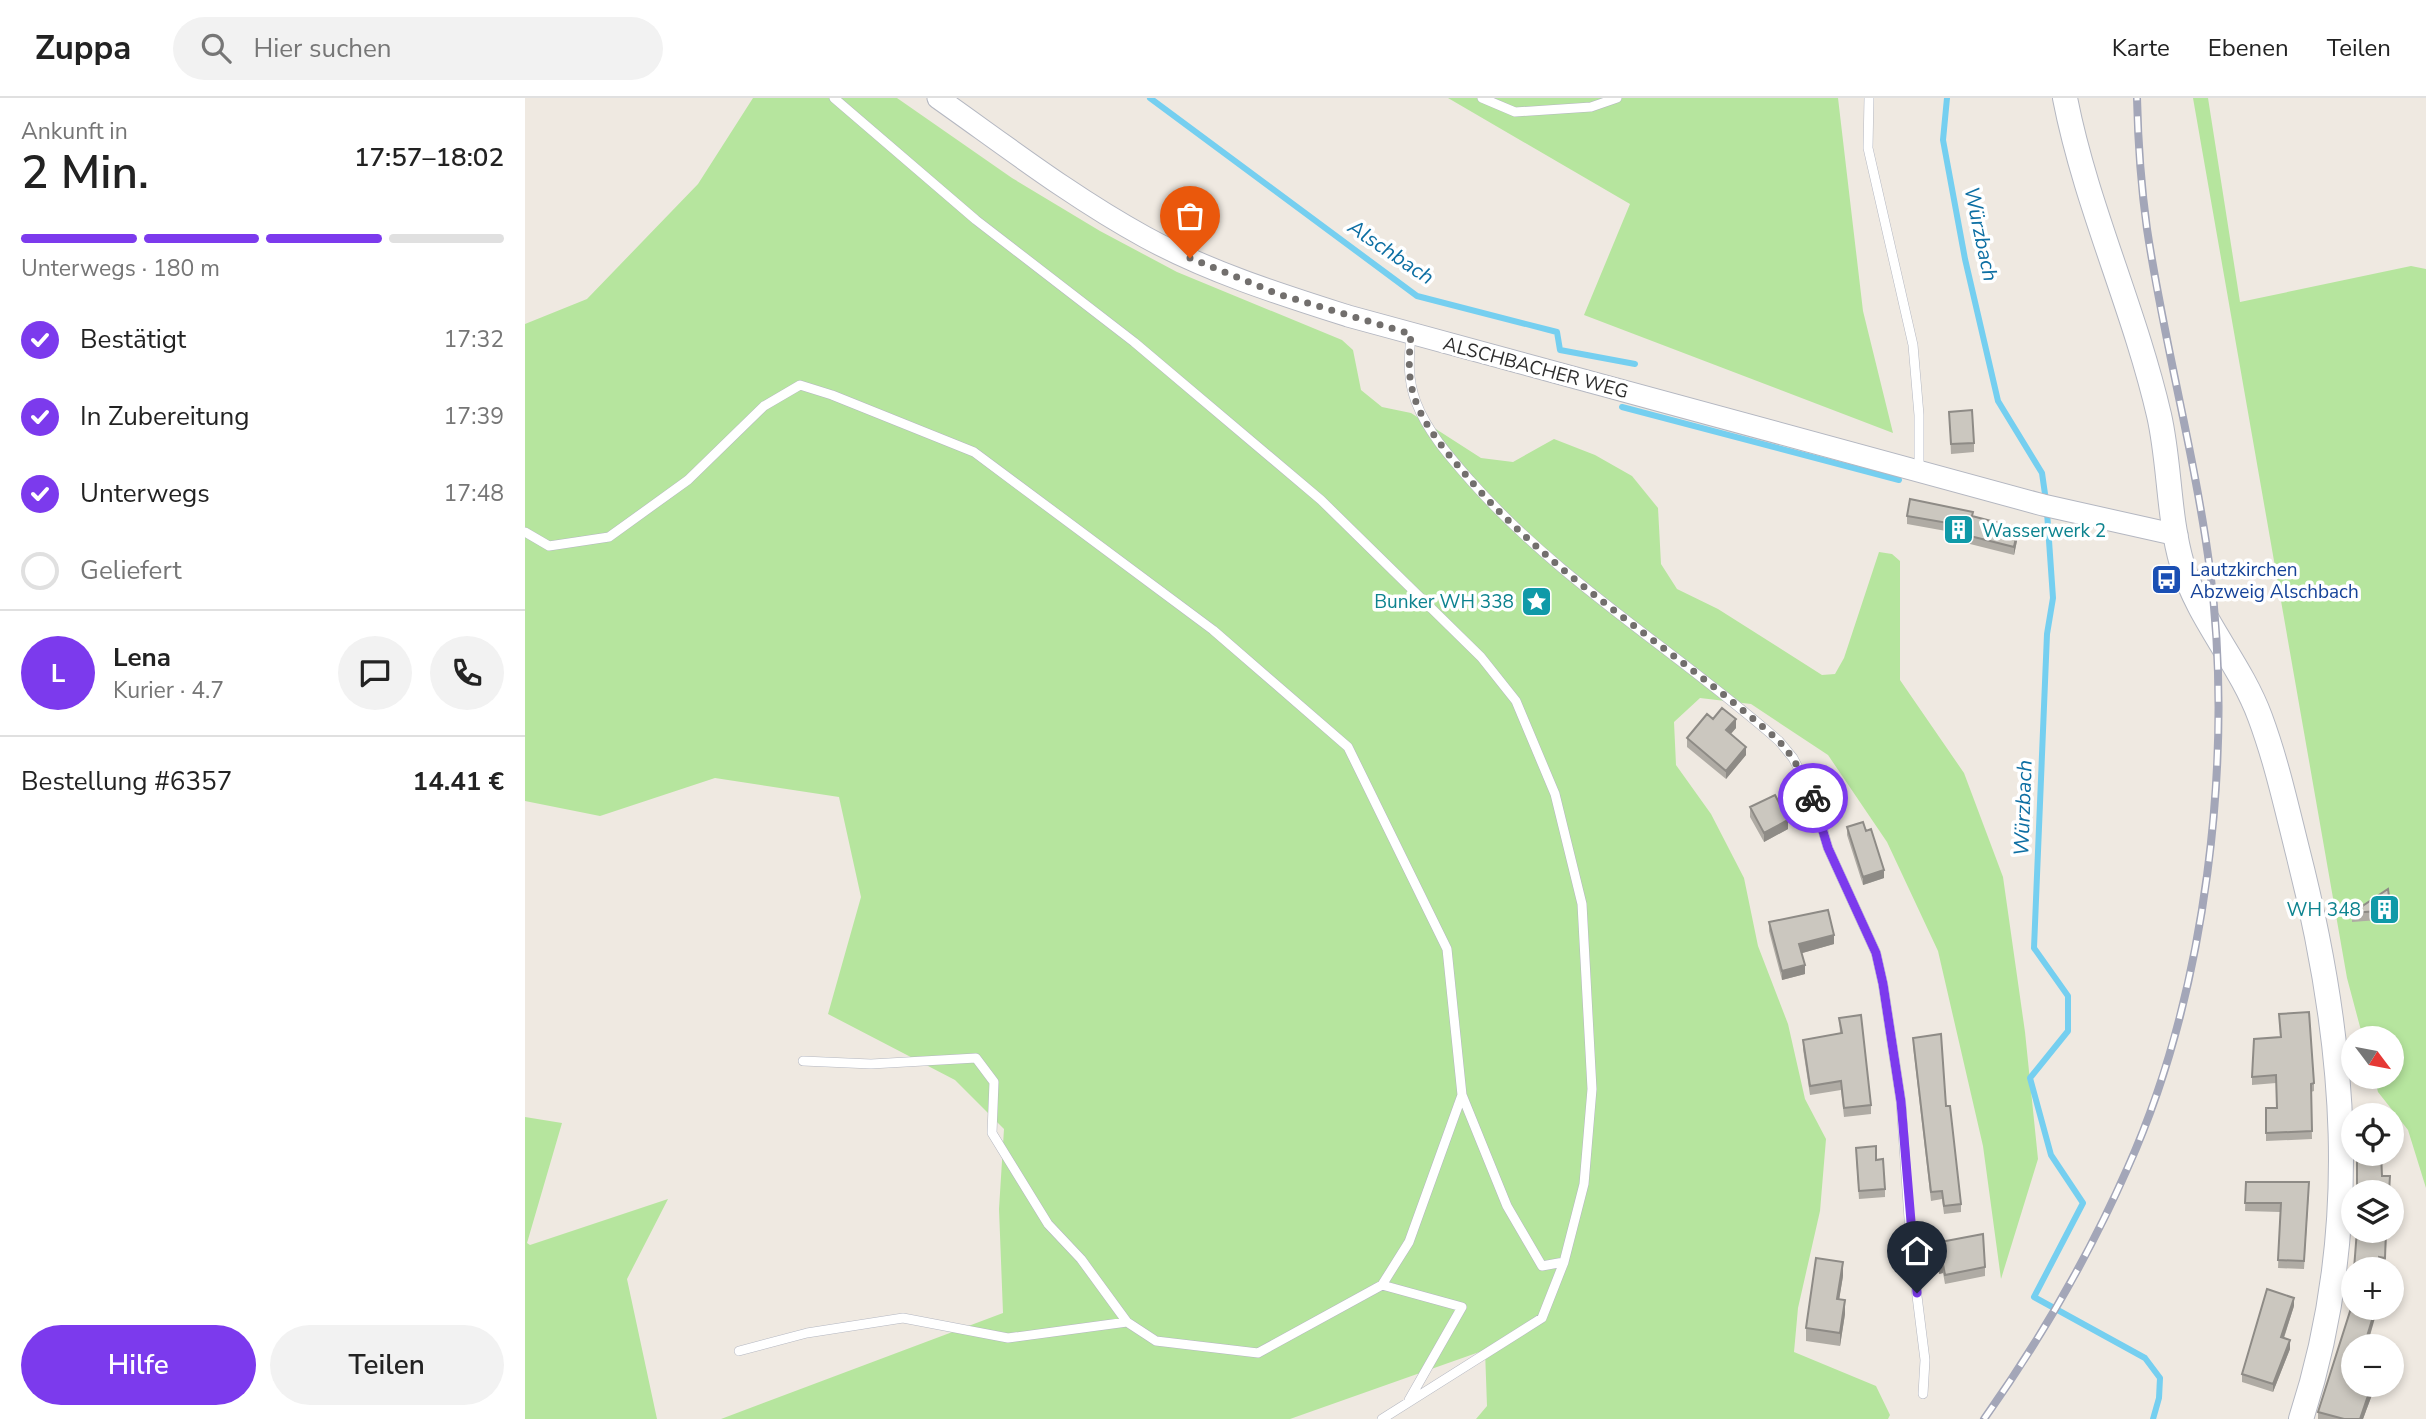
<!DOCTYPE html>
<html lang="de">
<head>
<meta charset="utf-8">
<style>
  body { margin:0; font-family:"Nunito Sans",sans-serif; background:#f2f2f2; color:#222; height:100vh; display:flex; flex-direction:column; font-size:26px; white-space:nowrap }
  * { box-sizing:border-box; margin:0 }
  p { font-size:23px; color:#767676 }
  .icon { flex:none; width:38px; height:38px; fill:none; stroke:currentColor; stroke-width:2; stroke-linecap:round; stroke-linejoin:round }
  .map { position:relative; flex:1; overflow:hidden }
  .drawer { display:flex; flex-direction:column; background:#fff; width:525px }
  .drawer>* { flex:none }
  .needle { width:46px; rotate:122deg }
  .fabs { position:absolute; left:1816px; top:928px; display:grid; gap:14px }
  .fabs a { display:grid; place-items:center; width:63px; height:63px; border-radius:50%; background:#fff; box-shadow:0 4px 10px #0003; font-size:35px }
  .pin { position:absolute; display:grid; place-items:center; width:60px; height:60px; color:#fff; margin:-72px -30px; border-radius:50% 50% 50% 0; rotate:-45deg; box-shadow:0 0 7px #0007 }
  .pin .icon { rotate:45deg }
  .courier { position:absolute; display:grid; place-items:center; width:70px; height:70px; margin:-35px; border:5px solid #7c3aed; border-radius:50%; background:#fff; color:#222; box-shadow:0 2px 9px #0007 }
  .headline em { font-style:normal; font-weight:600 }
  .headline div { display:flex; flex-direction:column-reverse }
  .headline { display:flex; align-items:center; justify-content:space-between; height:119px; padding:0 21px }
  h1 { font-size:46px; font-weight:600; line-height:52px }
  .bar { display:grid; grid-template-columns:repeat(4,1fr); gap:10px 7px; align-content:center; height:84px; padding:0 21px }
  .bar i { height:9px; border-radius:5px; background:#e0e0e0 }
  .bar .selected { background:#7c3aed }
  .bar p { grid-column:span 4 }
  .line { display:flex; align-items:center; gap:18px; padding:0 21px; border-top:2px solid #e0e0e0 }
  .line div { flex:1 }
  .round { display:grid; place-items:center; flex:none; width:74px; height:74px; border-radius:37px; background:#f2f2f2 }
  ol { padding:0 21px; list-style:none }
  li { display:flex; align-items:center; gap:21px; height:77px }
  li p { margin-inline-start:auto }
  li .icon { padding:7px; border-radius:50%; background:#7c3aed; color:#fff; stroke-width:4 }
  li:last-child { color:#767676 }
  li i { width:38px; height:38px; border:4px solid #e0e0e0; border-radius:50% }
  .cta { display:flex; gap:14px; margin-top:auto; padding:14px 21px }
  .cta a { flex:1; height:80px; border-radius:42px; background:#7c3aed; color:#fff; font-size:28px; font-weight:600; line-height:80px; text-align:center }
  .cta a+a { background:#f2f2f2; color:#222 }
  header { display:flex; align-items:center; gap:42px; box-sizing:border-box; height:98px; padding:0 35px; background:#fff; border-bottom:2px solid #e0e0e0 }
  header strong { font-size:33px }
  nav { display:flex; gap:38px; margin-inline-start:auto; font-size:24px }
  .search { width:490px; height:63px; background:#f2f2f2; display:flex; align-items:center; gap:18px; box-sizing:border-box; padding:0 24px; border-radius:38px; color:#767676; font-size:26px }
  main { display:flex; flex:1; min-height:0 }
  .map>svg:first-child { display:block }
</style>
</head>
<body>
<header>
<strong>Zuppa</strong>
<div class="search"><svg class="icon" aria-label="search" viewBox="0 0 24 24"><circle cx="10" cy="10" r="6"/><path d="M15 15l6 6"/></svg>Hier suchen</div>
<nav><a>Karte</a><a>Ebenen</a><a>Teilen</a></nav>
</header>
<main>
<section class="drawer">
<div class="headline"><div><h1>2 Min.</h1><p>Ankunft in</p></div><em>17:57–18:02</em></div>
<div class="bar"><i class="selected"></i><i class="selected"></i><i class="selected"></i><i></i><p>Unterwegs · 180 m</p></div>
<ol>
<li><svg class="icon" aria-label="check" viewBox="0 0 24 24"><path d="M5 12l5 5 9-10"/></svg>Bestätigt<p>17:32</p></li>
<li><svg class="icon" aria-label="check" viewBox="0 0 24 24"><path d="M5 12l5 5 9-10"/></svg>In Zubereitung<p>17:39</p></li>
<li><svg class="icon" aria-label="check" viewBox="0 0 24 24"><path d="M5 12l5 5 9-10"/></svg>Unterwegs<p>17:48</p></li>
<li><i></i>Geliefert</li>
</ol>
<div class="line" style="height:126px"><b class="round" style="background:#7c3aed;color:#fff">L</b><div><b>Lena</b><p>Kurier · 4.7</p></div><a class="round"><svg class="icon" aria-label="chat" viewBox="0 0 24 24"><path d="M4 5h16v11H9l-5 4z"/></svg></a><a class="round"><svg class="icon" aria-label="phone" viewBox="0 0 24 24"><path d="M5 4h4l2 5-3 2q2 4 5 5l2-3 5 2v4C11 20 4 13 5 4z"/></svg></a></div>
<div class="line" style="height:91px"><div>Bestellung #6357</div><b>14.41 €</b></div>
<div class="cta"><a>Hilfe</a><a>Teilen</a></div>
</section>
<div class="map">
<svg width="1901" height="1321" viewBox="0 0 1901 1321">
  <rect width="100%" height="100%" fill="#efe9e1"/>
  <!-- green -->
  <path fill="#b6e59e" d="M 228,0 L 372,0 L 487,80 L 575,133 L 652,174 L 817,242 L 828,252 L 836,292 L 857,309 L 886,315 L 956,360 L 988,364 L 1029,341 L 1070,357 L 1107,378 L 1133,410 L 1136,466 L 1152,491 L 1193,511 L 1297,577 L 1310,576 L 1319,560 L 1354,454 L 1367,456 L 1375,463 L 1375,582 L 1439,675 L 1478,779 L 1500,934 L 1513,1061 L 1476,1181 L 1458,1048 L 1413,853 L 1362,744 L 1303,657 L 1226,606 L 1175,600 L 1149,624 L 1151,667 L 1186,716 L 1219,780 L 1233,848 L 1263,926 L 1280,1001 L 1301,1041 L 1295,1113 L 1273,1210 L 1269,1254 L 1351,1288 L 1365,1317 L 1363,1321 L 951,1321 L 962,1308 L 960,1252 L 765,1321 L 196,1321 L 478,1215 L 474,1111 L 479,1031 L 430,982 L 303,916 L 336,799 L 314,699 L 190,680 L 75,718 L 0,703 L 0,226 L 62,201 L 173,86 Z
    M 923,0 L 1313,0 L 1338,213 L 1368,335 L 1059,217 L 1105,106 Z
    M 1668,0 L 1683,0 L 1715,204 L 1886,168 L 1901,171 L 1901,1090 L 1883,1032 L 1853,994 L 1849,978 L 1867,978 L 1867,940 L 1838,940 L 1822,880 Z
    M 0,1019 L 37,1025 L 2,1145 L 5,1147 L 143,1101 L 102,1181 L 132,1321 L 0,1321 Z"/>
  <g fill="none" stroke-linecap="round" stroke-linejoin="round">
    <!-- stream -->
    <path stroke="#75cff0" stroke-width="6" d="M 625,0 L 892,198 L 1032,234 L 1035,252 L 1110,266
      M 1422,0 L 1418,42 L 1440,161 L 1473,303 L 1517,375 L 1521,403
      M 1097,309 L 1374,382
      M 1522,414 L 1528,500 L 1522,536 L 1509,850 L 1543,898 L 1543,933 L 1505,980 L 1526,1057 L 1558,1105 L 1509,1199 L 1620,1260 L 1635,1280 L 1634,1300 L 1628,1321"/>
    <defs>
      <path id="service" d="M 957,0 L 990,14 L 1066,9 L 1092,0
        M 1344,0 L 1343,50 L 1388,247 L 1394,317 L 1394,373
        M 886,236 C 884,260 882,280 891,304 C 902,333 924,358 945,382 C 1035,484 1153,554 1254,643 L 1268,660 L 1288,698 L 1303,750 L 1351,855 L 1358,886 L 1376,1004 L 1386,1150 L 1400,1262 L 1398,1296
        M 0,434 L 24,448 L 84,439 L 163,382 L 239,308 L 275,287 L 307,297 L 449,354 L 688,532 L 823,649 L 922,851 L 937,997
        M 278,963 L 346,966 L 451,960 L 469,984 L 467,1035 L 523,1126 L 556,1161 L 602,1224 L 631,1243 L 733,1255 L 857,1187 L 884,1144 L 937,997 L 982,1108 L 1017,1168 L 1039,1164 L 1059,1086 L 1067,991 L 1057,806 L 1030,696 L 991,603 L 956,559 L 796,402 L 609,244 L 451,122 L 309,0
        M 857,1187 L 937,1209 L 884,1302
        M 214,1253 L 282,1235 L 378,1220 L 483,1240 L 602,1224
        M 857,1321 L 1017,1220 L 1039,1164"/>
      <path id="tertiary" d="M 413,0 C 481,48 547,99 620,139 C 684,174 754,196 823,218 L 1518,407 L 1652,437"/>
      <path id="secondary" d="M 1540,0 C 1561,108 1609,209 1634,317 C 1645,365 1643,418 1657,466 C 1674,522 1715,565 1735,619 C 1751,662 1761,707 1772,751 C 1821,942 1838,1130 1776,1321"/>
    </defs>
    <!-- service casing -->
    <use href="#service" stroke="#b4b7c1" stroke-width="10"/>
    <!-- tertiary casing -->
    <use href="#tertiary" stroke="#b4b7c1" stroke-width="23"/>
    <!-- secondary casing -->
    <use href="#secondary" stroke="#b4b7c1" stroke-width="26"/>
    <!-- service -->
    <use href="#service" stroke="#fff" stroke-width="9"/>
    <!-- tertiary -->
    <use href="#tertiary" stroke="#fff" stroke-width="21"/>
    <!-- secondary -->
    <use href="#secondary" stroke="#fff" stroke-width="24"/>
    <defs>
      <path id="rail" d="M 1459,1321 C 1515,1242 1564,1158 1603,1069 C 1681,895 1709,660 1685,472 C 1670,357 1639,245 1622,131 C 1616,88 1613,44 1612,0"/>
    </defs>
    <!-- rail casing -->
    <use href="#rail" stroke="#a3a6b8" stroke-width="8"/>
    <!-- rail -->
    <use href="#rail" stroke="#fff" stroke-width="5" stroke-dasharray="16" stroke-linecap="butt"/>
  </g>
  <!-- wall -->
  <path fill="#afaba4" d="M 1424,314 L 1449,345 L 1449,354 L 1426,356 Z
    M 1382,418 L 1448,418 L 1493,438 L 1489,457 L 1421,440 L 1421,433 L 1382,426 Z
    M 1188,621 L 1211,630 L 1206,636 L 1221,657 L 1201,681 L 1162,649 L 1162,640 Z
    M 1225,709 L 1263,731 L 1239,744 L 1225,719 Z
    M 1322,729 L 1359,780 L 1338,787 L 1322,737 Z
    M 1866,812 L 1866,821 L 1827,824 L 1827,815 Z
    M 1244,824 L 1309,846 L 1277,855 L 1280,876 L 1257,882 L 1244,833 Z
    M 1754,916 L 1789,985 L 1789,993 L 1786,994 L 1787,1041 L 1741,1043 L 1741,1010 L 1752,1010 L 1751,985 L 1727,987 L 1727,979 L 1755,939 Z
    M 1314,920 L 1346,1007 L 1346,1016 L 1319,1019 L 1316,992 L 1285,997 L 1278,951 L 1278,942 L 1315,935 Z
    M 1388,940 L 1421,1008 L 1436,1106 L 1436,1114 L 1419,1116 L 1417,1101 L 1406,1103 L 1388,948 Z
    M 1331,1058 L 1351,1062 L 1360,1091 L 1360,1099 L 1334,1101 Z
    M 1721,1084 L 1784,1092 L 1779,1171 L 1753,1170 L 1755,1114 L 1720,1113 Z
    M 1832,1132 L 1862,1132 L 1860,1169 L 1854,1168 Z
    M 1410,1145 L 1460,1169 L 1460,1178 L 1420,1186 L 1418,1175 L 1414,1176 L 1410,1154 Z
    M 1318,1178 L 1314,1201 L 1320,1216 L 1315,1248 L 1281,1243 L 1281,1230 Z
    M 1769,1208 L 1759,1240 L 1765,1251 L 1748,1294 L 1717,1284 L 1717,1276 Z
    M 1829,1209 L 1851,1209 L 1850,1220 L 1829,1248 L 1851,1286 L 1838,1321 L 1793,1321 L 1793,1314 Z"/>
  <!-- shaded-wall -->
  <path fill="#8e8b86" d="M 1493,430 L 1493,438 L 1489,457 L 1489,449 Z
    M 1211,621 L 1211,630 L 1201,641 L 1201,632 Z
    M 1221,649 L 1221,657 L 1201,681 L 1201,673 Z
    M 1263,722 L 1263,731 L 1239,744 L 1239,735 Z
    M 1359,772 L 1359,780 L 1338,787 L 1338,779 Z
    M 1309,837 L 1309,846 L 1274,856 L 1274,846 Z
    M 1280,867 L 1280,876 L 1257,882 L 1257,873 Z
    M 1318,1164 L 1318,1178 L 1312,1215 L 1312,1201 Z
    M 1418,1166 L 1418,1175 L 1414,1176 L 1414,1167 Z
    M 1769,1200 L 1769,1208 L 1756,1248 L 1756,1239 Z
    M 1320,1202 L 1320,1216 L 1315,1248 L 1315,1235 Z
    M 1851,1209 L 1850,1220 L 1842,1248 L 1839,1248 Z
    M 1765,1242 L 1765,1251 L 1748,1294 L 1748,1286 Z
    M 1847,1286 L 1851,1286 L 1838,1321 L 1835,1321 Z"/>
  <!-- building -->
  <path fill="#cbc7bf" stroke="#8e8b86" stroke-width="2" d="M 1447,312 L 1449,345 L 1426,346 L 1424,314 Z
    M 1385,401 L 1448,414 L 1447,418 L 1493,430 L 1489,449 L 1421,432 L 1423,425 L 1382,418 Z
    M 1197,610 L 1211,621 L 1201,632 L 1221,649 L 1201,673 L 1162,640 L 1182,616 L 1188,621 Z
    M 1250,697 L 1263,722 L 1239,735 L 1225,709 Z
    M 1338,724 L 1341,733 L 1346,731 L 1359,772 L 1338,779 L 1322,729 Z
    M 1863,791 L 1866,812 L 1827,815 Z
    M 1303,812 L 1309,837 L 1274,846 L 1280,867 L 1257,873 L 1244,824 Z
    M 1784,914 L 1789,985 L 1786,986 L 1787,1033 L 1741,1035 L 1741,1010 L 1752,1010 L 1751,977 L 1727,979 L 1729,941 L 1756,939 L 1754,916 Z
    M 1336,917 L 1346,1007 L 1319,1010 L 1316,983 L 1285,988 L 1278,942 L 1317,935 L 1314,920 Z
    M 1416,936 L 1421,1008 L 1425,1008 L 1436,1106 L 1419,1108 L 1417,1093 L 1406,1094 L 1388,940 Z
    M 1351,1048 L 1351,1062 L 1358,1061 L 1360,1091 L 1334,1093 L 1331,1050 Z
    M 1832,1055 L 1856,1055 L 1857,1078 L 1865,1078 L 1864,1094 L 1832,1094 Z
    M 1721,1084 L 1784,1084 L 1779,1163 L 1753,1162 L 1756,1105 L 1720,1105 Z
    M 1832,1132 L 1861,1132 L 1860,1160 L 1854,1159 L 1853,1171 L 1829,1171 Z
    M 1458,1136 L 1460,1169 L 1420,1177 L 1418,1166 L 1414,1167 L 1410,1145 Z
    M 1291,1160 L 1318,1164 L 1312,1201 L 1320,1202 L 1315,1235 L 1281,1230 Z
    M 1829,1180 L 1829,1209 L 1851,1209 L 1839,1248 L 1829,1248 L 1829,1286 L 1847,1286 L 1835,1321 L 1819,1321 L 1793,1314 L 1827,1207 Z
    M 1742,1191 L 1769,1200 L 1756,1239 L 1765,1242 L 1748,1286 L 1717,1276 Z"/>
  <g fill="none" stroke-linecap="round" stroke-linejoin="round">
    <!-- done -->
    <path stroke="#726f6d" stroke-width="7" stroke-dasharray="0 12.6" d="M 665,160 L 753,196 L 886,236 C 884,260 882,280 891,304 C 902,333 925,358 945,382 C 1034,484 1153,553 1254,643 L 1268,660 L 1288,700"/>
    <!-- route -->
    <path stroke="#7c3aed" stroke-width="9" d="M 1288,700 L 1303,750 L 1351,855 L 1358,886 L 1376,1004 L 1392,1195"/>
  </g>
  <!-- icons -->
  <defs>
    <symbol id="building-square" viewBox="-11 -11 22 22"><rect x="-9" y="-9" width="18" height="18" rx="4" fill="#0f9aa8" stroke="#fff"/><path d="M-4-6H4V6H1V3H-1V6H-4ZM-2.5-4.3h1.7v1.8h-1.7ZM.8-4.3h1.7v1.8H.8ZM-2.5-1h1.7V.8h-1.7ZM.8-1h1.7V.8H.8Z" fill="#fff"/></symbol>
    <symbol id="bus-square" viewBox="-11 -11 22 22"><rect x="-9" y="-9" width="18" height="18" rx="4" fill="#1a4fb4" stroke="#fff"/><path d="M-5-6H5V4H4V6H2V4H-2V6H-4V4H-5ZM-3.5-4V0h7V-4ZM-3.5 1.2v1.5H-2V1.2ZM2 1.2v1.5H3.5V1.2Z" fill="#fff"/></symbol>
    <symbol id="sight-square" viewBox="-11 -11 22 22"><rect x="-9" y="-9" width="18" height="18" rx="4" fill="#0f9aa8" stroke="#fff"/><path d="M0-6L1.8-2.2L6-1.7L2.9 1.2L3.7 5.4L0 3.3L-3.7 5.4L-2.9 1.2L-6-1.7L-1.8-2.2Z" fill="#fff"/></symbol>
  </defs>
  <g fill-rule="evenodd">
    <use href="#building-square" x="1416" y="414" width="35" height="35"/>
    <use href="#bus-square" x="1624" y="464" width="35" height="35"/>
    <use href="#sight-square" x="994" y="486" width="35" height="35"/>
    <use href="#building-square" x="1842" y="794" width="35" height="35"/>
  </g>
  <g text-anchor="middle" stroke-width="7" stroke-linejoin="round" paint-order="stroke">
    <!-- street labels -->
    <g font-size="19" fill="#2e2e2e" stroke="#fff">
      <text transform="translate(1011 269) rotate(15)" y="7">ALSCHBACHER WEG</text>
    </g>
    <!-- culture labels -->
    <g font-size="19" fill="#0d838f" stroke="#fff" text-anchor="end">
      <text x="1457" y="439" text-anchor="start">Wasserwerk 2</text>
      <text x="989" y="510">Bunker WH 338</text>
      <text x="1836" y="818">WH 348</text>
    </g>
    <!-- transit labels -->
    <g font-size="19" fill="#164399" stroke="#fff" text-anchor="start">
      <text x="1665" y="478">Lautzkirchen<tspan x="1665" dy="22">Abzweig Alschbach</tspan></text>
    </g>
    <!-- water labels -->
    <g font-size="21" font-style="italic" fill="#0d6fa3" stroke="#fff">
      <text transform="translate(1456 136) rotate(78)" y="7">Würzbach</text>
      <text transform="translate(866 154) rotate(34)" y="7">Alschbach</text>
      <text transform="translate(1498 710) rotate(-88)" y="7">Würzbach</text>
    </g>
  </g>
</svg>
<div class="fabs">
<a><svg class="needle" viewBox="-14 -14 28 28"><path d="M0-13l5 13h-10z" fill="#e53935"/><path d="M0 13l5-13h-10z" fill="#767676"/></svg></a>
<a><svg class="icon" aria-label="locate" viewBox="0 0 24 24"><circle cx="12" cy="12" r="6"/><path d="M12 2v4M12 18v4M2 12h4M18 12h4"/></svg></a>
<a><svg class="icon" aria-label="layers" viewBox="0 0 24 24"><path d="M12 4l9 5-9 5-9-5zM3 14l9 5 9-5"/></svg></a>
<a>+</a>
<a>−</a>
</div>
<div class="pin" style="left:665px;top:160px;background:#ea580c"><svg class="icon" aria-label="bag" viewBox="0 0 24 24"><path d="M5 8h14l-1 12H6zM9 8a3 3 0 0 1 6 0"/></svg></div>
<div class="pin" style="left:1392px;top:1195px;background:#1f2937"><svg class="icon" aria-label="home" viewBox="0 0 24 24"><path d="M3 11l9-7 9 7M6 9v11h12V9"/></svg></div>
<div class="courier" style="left:1288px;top:700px"><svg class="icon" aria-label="bike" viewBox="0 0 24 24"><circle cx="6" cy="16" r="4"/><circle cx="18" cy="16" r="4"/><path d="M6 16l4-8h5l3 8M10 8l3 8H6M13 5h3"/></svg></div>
</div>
</main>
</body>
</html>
